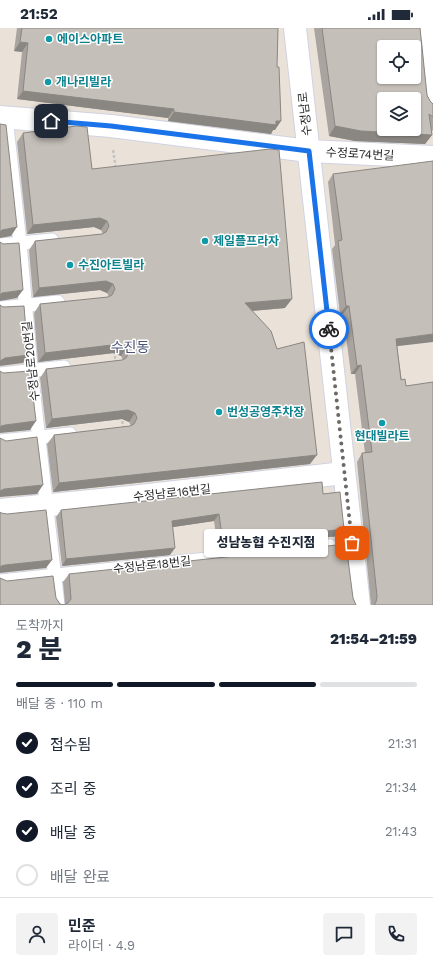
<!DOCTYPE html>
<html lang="ko">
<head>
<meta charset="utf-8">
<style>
  body { margin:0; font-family:"Work Sans","Noto Sans KR",sans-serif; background:#f2f2f3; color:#1f2937; height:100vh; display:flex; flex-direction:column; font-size:15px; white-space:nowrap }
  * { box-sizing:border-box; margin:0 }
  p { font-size:13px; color:#747a83 }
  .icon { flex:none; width:22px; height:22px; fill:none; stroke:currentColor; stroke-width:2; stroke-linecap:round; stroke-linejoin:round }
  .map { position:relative; height:577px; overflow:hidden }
  .details { display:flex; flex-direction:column; background:#fff; flex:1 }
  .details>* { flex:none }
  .tools { position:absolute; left:377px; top:12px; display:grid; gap:8px }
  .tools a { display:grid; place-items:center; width:44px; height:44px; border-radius:4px; background:#fff; box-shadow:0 1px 3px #0004; font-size:20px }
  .pin { position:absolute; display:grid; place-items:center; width:34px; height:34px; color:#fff; margin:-17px; border-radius:8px; box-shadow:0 2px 6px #0006 }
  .courier { position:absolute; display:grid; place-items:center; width:40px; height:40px; margin:-20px; border:3px solid #1a73e8; border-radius:50%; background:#fff; color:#222; box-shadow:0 1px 5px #0007 }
  .bubble { position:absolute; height:28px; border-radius:4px; background:#fff; box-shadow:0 1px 3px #0004; font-size:13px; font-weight:800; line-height:28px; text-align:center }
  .head em { font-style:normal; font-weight:800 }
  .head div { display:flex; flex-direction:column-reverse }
  .head { display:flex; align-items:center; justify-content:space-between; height:68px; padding:0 16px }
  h1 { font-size:26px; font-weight:800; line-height:30px }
  .bar { display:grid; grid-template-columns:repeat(4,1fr); gap:6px 4px; align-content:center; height:48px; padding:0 16px }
  .bar i { height:5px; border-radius:3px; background:#e0e1e3 }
  .bar .selected { background:#111827 }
  .bar p { grid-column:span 4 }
  .line { display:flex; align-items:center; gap:10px; padding:0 16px; border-top:1px solid #e0e1e3 }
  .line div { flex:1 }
  .round { display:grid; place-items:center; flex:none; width:42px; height:42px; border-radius:4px; background:#f2f2f3 }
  ol { padding:0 16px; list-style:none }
  li { display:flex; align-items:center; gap:12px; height:44px }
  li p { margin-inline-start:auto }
  li .icon { padding:4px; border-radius:50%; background:#111827; color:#fff; stroke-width:4 }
  li:last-child { color:#747a83 }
  li i { width:22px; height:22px; border:2px solid #e0e1e3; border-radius:50% }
  .status { display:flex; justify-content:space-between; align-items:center; height:28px; padding:0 20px; background:#fff; direction:ltr }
  .status svg { height:11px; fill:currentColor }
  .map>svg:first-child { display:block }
</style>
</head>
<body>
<div class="status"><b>21:52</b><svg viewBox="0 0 49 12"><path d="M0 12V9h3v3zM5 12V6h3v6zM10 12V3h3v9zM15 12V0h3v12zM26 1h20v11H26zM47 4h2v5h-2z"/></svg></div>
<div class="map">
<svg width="433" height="577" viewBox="0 0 433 577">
  <rect width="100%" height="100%" fill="#eae2d9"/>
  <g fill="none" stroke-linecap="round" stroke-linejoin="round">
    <defs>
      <path id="service" d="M 6,89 L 20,215 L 32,351 L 58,577
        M 0,217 L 52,212
        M 0,280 L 58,274
        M 0,346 L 64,339
        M 0,413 L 70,406
        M 0,553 L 330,518"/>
      <path id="minor" d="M 295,0 L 359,577
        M 425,0 L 433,75
        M 0,89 L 111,98 L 309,123 L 433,129
        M 0,482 L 131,469 L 344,445"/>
    </defs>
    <!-- service casing -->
    <use href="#service" stroke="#cfd3e1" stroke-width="15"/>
    <!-- minor casing -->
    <use href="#minor" stroke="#cfd3e1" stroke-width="24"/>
    <!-- path -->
    <path stroke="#c3c3c3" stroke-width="2.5" stroke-dasharray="3 2" stroke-linecap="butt" d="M 113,122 L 116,141
      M 114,323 L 116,336
      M 122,388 L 123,401"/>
    <!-- service -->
    <use href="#service" stroke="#fff" stroke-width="13"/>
    <!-- minor -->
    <use href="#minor" stroke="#fff" stroke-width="22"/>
  </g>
  <!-- wall -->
  <path fill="#a9a49f" d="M 17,0 L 278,0 L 275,102 L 273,102 L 271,106 L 168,93 L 168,90 L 17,71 L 22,24 L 14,23 Z
    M 314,0 L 420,0 L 427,67 L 430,73 L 433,76 L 433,103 L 431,101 L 432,107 L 425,116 L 355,113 L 329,108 Z
    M 23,105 L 92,141 L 285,280 L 252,283 L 310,436 L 53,464 L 47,416 L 54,407 L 131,398 L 129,394 L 122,391 L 46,400 L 40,350 L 46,341 L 123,332 L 121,328 L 114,325 L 38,334 L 34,285 L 40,276 L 109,269 L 107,265 L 100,262 L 33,269 L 29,222 L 35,213 L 103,206 L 101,202 L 94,199 L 27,206 L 17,114 Z
    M 333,146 L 397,318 L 433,577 L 371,577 L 357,434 L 362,425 L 365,425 L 355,346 L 351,346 L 343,286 L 340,286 L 332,221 L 335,217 L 328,154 Z
    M 323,466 L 344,501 L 339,508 L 218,521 L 214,493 L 173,499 L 170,527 L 62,538 L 56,489 L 61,482 Z
    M 69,546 L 353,570 L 355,576 L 0,577 L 7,553 L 56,570 L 60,576 L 65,576 L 63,554 Z"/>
  <!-- shaded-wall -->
  <path fill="#8a8682" d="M 20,14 L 28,15 L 22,24 L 14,23 Z
    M 23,63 L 174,81 L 168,90 L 17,71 Z
    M 174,84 L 276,93 L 281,93 L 275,102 L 273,102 L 271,106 L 168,93 Z
    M 335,98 L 432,107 L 425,116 L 355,113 L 329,108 Z
    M 100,190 L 107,193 L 101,202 L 94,199 L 27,206 L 33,197 Z
    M 17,199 L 11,208 L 0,210 L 0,204 L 2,202 Z
    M 106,253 L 113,256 L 107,265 L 100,262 L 33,269 L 39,260 Z
    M 23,262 L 17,270 L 0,273 L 0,267 L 2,265 Z
    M 292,271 L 285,280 L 239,284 L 245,275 Z
    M 346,278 L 349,278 L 343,286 L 340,286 Z
    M 433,306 L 433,314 L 390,319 L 396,311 Z
    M 120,316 L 127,319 L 121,328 L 114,325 L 38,334 L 45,325 Z
    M 28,327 L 23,335 L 0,338 L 0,333 L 5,330 Z
    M 361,337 L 355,346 L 351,346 L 357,338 Z
    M 128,382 L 135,385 L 129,394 L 122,391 L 46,400 L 52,391 Z
    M 36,393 L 30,402 L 0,405 L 0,400 L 1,398 L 5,397 Z
    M 317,427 L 310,436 L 53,464 L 59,455 Z
    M 43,457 L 37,466 L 0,469 L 0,463 L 4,461 Z
    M 219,486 L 214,493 L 167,500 L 172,493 Z
    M 344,501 L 339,508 L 218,521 L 223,515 Z
    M 175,520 L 170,527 L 62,538 L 66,531 Z
    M 52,532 L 46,540 L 0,545 L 0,540 L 1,538 L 5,537 Z"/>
  <!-- building -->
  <path fill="#c5bfb9" stroke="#8a8682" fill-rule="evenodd" d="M 22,0 L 278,0 L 277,39 L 279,39 L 281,93 L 276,93 L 276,97 L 174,84 L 174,81 L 23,63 L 28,15 L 20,14 Z
    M 322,0 L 420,0 L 427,67 L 430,73 L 433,76 L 433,89 L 429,86 L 432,107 L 361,103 L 335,98 ZM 384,19 L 414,19 L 414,49 L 384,49 ZM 384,71 L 414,71 L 414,101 L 384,101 Z
    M 0,96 L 6,97 L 17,199 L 2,202 L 0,204 Z
    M 76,98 L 87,99 L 92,141 L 270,121 L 279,122 L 292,271 L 245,275 L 271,303 L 277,321 L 304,314 L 317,427 L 59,455 L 54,407 L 130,398 L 134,396 L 137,390 L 135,385 L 128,382 L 52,391 L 46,341 L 122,332 L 126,330 L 129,324 L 127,319 L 120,316 L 45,325 L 40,276 L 108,269 L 112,267 L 115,261 L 113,256 L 106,253 L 39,260 L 35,213 L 102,206 L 106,204 L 109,198 L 107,193 L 100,190 L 33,197 L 23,105 Z
    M 433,133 L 433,306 L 396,311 L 401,352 L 405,351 L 406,358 L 433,354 L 433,577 L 374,577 L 376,574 L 377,568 L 362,425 L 372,424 L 361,337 L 357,338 L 349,278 L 346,278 L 338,213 L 342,212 L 333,146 Z
    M 0,214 L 3,216 L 19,215 L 23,262 L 2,265 L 0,267 Z
    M 0,277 L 3,279 L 24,278 L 28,327 L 5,330 L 0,333 Z
    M 0,343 L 3,345 L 30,343 L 36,393 L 5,397 L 1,398 L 0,400 Z
    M 37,409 L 43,457 L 4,461 L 0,463 L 0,410 L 6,413 Z
    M 322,454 L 323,466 L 340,464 L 344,501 L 223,515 L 219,486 L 172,493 L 175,520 L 66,531 L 61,482 Z
    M 46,482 L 52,532 L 5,537 L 1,538 L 0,540 L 0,484 L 1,485 L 7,486 Z
    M 346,516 L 353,570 L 356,577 L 0,577 L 0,550 L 7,553 L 53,548 L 56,570 L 60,576 L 64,577 L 68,575 L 71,571 L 69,546 Z"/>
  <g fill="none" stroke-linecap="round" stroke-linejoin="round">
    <!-- done -->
    <path stroke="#6c6966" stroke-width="4" stroke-dasharray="0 7.2" d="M 329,301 L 352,515"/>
    <!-- route -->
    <path stroke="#1a73e8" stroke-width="5" d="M 51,93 L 111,98 L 309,123 L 329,301"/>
  </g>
  <!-- markers -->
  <g fill="#0f9aa8" stroke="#fff" stroke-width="1.5">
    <circle cx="49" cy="11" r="4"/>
    <circle cx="48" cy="54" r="4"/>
    <circle cx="205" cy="213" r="4"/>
    <circle cx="70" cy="237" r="4"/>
    <circle cx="219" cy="384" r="4"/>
    <circle cx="382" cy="395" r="4"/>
  </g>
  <g text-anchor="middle" stroke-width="3" stroke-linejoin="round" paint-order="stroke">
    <!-- culture labels -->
    <g font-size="12" font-weight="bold" fill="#0d838f" stroke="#fff" text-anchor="start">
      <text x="57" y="15">에이스아파트</text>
      <text x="56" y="58">개나리빌라</text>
      <text x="213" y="217">제일플프라자</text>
      <text x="78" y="241">수진아트빌라</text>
      <text x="227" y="388">번성공영주차장</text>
      <text x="382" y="412" text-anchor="middle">현대빌라트</text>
    </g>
    <!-- street labels -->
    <g font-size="12" fill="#282828" stroke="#fff">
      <text transform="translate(305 86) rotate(-96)" y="4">수정남로</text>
      <text transform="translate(360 126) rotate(3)" y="4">수정로74번길</text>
      <text transform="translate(31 333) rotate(-96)" y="4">수정남로20번길</text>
      <text transform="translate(172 465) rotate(-6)" y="4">수정남로16번길</text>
      <text transform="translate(152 537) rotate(-6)" y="4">수정남로18번길</text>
    </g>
    <!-- quarter labels -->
    <g font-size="14" fill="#4a5477" stroke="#fff">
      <text x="130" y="324">수진동</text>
    </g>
  </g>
</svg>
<div class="tools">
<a><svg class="icon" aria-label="locate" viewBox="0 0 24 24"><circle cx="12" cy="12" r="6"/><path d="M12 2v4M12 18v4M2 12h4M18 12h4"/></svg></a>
<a><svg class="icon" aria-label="layers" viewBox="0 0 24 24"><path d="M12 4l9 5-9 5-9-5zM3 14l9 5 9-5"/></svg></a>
</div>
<div class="pin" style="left:352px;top:515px;background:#ea580c"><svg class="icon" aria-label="bag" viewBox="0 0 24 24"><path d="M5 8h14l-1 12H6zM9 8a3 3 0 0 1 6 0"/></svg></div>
<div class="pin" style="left:51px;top:93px;background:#1f2937"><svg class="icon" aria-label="home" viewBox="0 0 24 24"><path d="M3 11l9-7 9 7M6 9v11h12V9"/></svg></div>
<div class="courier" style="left:329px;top:301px"><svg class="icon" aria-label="bike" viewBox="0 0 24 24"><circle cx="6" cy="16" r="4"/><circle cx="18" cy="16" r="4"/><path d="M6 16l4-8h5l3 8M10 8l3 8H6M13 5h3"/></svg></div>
<div class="bubble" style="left:204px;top:501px;width:124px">성남농협 수진지점</div>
</div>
<section class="details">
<div class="head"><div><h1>2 분</h1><p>도착까지</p></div><em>21:54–21:59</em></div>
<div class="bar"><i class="selected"></i><i class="selected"></i><i class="selected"></i><i></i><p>배달 중 · 110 m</p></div>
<ol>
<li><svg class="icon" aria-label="check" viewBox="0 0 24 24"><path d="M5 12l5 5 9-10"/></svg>접수됨<p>21:31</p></li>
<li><svg class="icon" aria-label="check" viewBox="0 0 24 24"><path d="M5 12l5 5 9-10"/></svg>조리 중<p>21:34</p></li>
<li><svg class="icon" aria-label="check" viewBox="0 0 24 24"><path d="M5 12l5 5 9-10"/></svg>배달 중<p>21:43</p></li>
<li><i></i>배달 완료</li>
</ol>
<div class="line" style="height:72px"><a class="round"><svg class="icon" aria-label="person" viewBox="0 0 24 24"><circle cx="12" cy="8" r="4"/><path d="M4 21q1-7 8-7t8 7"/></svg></a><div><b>민준</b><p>라이더 · 4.9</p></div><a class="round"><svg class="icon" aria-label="chat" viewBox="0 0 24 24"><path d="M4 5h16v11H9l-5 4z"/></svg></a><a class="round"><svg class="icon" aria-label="phone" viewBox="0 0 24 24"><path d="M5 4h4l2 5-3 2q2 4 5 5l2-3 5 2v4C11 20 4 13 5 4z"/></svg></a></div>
</section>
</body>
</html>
